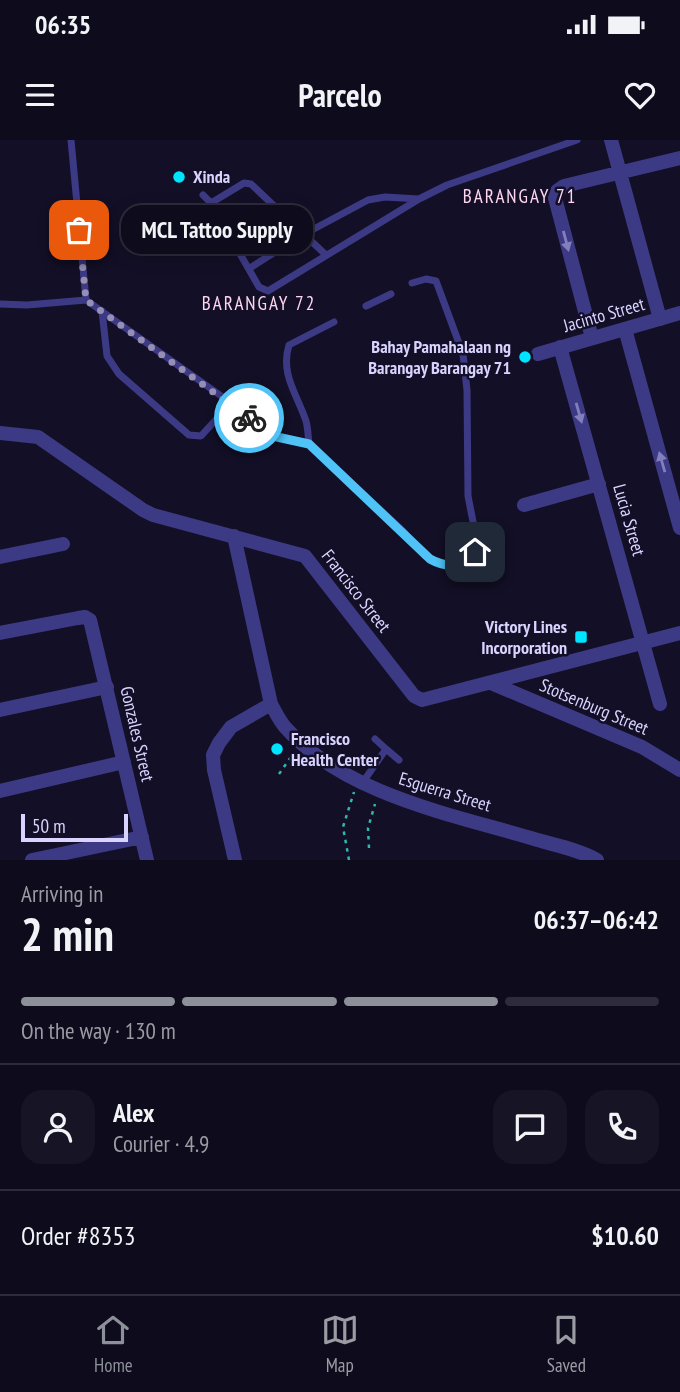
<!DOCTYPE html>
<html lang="en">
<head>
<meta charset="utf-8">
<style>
  body { margin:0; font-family:"PT Sans Narrow",sans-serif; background:#171425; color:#f1f3f6; height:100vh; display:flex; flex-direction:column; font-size:26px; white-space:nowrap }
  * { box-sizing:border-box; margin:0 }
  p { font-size:23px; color:#9b9ba3 }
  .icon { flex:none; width:38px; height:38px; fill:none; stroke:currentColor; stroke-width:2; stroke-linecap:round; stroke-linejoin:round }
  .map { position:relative; height:720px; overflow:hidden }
  .side { display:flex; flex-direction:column; background:#0e0b1c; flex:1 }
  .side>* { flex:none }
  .scale { position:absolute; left:21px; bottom:18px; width:107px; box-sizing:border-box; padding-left:7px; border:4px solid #d9d4ff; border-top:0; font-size:19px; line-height:24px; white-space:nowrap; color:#d9d4ff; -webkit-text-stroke:5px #130f26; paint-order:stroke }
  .pin { position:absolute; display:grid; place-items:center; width:60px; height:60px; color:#fff; margin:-30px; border-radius:14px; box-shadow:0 4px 10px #0006 }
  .courier { position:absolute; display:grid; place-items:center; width:70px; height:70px; margin:-35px; border:5px solid #4fc3f7; border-radius:50%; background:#fff; color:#222; box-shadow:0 2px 9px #0007 }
  .bubble { position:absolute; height:49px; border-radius:21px; background:#0e0b1c; box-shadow:0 4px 18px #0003,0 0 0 2px #2e2b3b; font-size:23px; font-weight:800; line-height:49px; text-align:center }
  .summary em { font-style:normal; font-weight:800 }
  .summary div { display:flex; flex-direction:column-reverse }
  .summary { display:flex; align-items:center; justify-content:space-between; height:119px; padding:0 21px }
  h1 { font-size:46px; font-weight:800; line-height:52px }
  .bar { display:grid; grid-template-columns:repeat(4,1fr); gap:10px 7px; align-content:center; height:84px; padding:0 21px }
  .bar i { height:9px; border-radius:5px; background:#2e2b3b }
  .bar .current { background:#8c9099 }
  .bar p { grid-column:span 4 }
  .line { display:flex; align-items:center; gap:18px; padding:0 21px; border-top:2px solid #2e2b3b }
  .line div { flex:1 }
  .round { display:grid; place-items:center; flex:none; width:74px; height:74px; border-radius:21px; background:#171425 }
  .status { display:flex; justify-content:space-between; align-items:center; height:49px; padding:0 35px; background:#0e0b1c; direction:ltr }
  .status svg { height:19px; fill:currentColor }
  header { display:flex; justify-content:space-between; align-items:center; height:91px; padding:0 21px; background:#0e0b1c; font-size:32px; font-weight:800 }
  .tab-bar { display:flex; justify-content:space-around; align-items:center; height:98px; border-top:2px solid #2e2b3b; background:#0e0b1c; font-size:19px; color:#9b9ba3 }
  .tab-bar a { display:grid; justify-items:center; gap:4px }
  .tab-bar .current { color:#8c9099 }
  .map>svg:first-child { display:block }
</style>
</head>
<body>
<div class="status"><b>06:35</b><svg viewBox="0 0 49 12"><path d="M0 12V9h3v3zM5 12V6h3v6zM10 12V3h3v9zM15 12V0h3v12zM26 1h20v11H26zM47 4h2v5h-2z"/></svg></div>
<header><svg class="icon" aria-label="menu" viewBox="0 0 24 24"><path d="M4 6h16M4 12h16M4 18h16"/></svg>Parcelo<svg class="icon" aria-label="heart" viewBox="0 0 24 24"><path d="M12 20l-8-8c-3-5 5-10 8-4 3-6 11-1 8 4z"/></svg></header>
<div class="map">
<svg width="680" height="720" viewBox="0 0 680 720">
  <rect width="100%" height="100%" fill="#130f26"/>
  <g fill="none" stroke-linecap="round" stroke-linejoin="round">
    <!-- path -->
    <path stroke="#2fb8b0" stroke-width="2.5" stroke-dasharray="3.5 5" stroke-linecap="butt" d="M 279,634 L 293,614
      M 369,708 L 368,688 L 375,664
      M 349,720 L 343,687 L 354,652"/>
    <!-- service -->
    <path stroke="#3d3a85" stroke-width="7" d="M 71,0 L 86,160
      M 203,55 L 211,63 L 259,147 L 268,151 L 419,59 L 447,45 L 577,0
      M 211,63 L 244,43 L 251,44 L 326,115
      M 230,95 L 273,65
      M 250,128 L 297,98 L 368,60 L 385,57 L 419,59
      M 0,164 L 27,165 L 86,160 L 231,263 L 266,291 L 277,297 L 309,304 L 403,391 L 425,416 L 438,423 L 455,425 L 463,424 L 471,418 L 477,402 L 468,356 L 467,250 L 463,214 L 436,141 L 426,139 L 412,143
      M 366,166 L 391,154
      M 102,171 L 107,216 L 119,234 L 189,295 L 201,296 L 231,263
      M 309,304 C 308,296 308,288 306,281 C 297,254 280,234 289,205 L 334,182
      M 375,599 L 386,609
      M 363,642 L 386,609 L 399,620"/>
    <!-- minor -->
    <path stroke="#3d3a85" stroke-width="14" d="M 611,0 L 660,179
      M 625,189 L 680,388
      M 592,198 L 555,58 L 557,51 L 564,46 L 680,18
      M 560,207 L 660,564
      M 538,214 L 680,173
      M 0,293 L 38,297 L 143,370 L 153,375 L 305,416 L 414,556 L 422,560 L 680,493
      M 524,365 L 599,344
      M 234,396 L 271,564 C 275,571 279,580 285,587 C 344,654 450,674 531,698 C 553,705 578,709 597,720
      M 0,417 L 63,404
      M 0,493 L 78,478 L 85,477 L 90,480 L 147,720
      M 491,543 L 642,607 L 680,630
      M 0,570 L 107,547
      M 0,651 L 124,622
      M 32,720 L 142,697
      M 235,720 L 214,630 L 213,615 L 219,603 L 231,587 L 271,564"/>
  </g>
  <!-- one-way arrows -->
  <defs><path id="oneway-solid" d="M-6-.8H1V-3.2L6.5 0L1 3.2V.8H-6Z" transform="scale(1.75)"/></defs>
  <g fill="#837fbc">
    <use href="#oneway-solid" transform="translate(566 101) rotate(75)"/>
    <use href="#oneway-solid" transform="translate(579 273) rotate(74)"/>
    <use href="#oneway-solid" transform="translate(662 322) rotate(-106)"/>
  </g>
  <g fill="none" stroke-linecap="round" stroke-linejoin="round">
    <!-- done -->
    <path stroke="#948fb3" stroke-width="7" stroke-dasharray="0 12.6" d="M 79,90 L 86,160 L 249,278"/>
    <!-- route -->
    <path stroke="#4fc3f7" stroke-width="9" d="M 249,278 L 277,297 L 309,304 L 430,419 C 446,428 464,428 475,412"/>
  </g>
  <!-- markers -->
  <g fill="#00e5ff" stroke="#130f26" stroke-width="2.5">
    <circle cx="179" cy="37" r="7"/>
    <circle cx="525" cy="217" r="7"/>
    <rect x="574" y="490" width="14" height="14" rx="3.5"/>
    <circle cx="277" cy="609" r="7"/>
  </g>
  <g text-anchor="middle" stroke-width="5" stroke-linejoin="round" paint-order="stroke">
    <!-- poi labels -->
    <g font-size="18" font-weight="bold" fill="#d9d4ff" stroke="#130f26" text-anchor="start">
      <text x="193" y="43">Xinda</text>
      <text x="511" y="213" text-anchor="end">Bahay Pamahalaan ng<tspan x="511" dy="21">Barangay Barangay 71</tspan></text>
      <text x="567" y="493" text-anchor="end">Victory Lines<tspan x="567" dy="21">Incorporation</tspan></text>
      <text x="291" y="605">Francisco<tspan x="291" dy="21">Health Center</tspan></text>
    </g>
    <!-- street labels -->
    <g font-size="18" fill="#d9d4ff" stroke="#130f26">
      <text transform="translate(604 175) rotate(-16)" y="6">Jacinto Street</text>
      <text transform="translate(629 380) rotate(74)" y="6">Lucia Street</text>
      <text transform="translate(356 451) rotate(52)" y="6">Francisco Street</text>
      <text transform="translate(594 567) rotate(23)" y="6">Stotsenburg Street</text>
      <text transform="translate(137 594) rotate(77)" y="6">Gonzales Street</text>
      <text transform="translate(445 652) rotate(17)" y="6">Esguerra Street</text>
    </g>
    <!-- neighbourhood labels -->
    <g font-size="19" letter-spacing="2" fill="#ffd6f0" stroke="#130f26">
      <text x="520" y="63">BARANGAY 71</text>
      <text x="259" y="170">BARANGAY 72</text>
    </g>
  </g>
</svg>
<div class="scale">50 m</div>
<div class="pin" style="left:79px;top:90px;background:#ea580c"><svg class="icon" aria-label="bag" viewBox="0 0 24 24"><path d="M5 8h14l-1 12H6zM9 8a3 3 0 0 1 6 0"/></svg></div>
<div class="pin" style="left:475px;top:412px;background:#1f2937"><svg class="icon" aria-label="home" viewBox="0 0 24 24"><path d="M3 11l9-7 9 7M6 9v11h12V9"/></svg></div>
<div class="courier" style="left:249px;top:278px"><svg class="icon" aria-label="bike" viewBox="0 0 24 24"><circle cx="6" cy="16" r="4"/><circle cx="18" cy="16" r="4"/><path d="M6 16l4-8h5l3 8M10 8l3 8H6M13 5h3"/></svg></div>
<div class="bubble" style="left:121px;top:65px;width:192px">MCL Tattoo Supply</div>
</div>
<section class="side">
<div class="summary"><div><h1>2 min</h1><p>Arriving in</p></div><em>06:37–06:42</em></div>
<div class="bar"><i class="current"></i><i class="current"></i><i class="current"></i><i></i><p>On the way · 130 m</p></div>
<div class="line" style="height:126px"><a class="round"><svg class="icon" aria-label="person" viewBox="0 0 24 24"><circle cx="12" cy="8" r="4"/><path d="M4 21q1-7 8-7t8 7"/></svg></a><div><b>Alex</b><p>Courier · 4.9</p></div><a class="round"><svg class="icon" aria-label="chat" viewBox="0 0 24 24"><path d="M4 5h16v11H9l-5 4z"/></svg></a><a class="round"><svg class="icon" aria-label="phone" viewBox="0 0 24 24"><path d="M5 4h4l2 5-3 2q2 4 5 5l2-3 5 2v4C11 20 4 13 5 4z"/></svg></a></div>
<div class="line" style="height:91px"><div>Order #8353</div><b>$10.60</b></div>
</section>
<nav class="tab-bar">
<a class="current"><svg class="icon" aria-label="home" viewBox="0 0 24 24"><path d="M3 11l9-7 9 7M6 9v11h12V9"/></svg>Home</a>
<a><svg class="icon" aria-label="map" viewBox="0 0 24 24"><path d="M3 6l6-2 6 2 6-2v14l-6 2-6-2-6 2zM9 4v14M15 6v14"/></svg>Map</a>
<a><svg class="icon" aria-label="saved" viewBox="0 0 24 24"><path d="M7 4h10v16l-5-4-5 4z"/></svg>Saved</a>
</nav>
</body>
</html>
